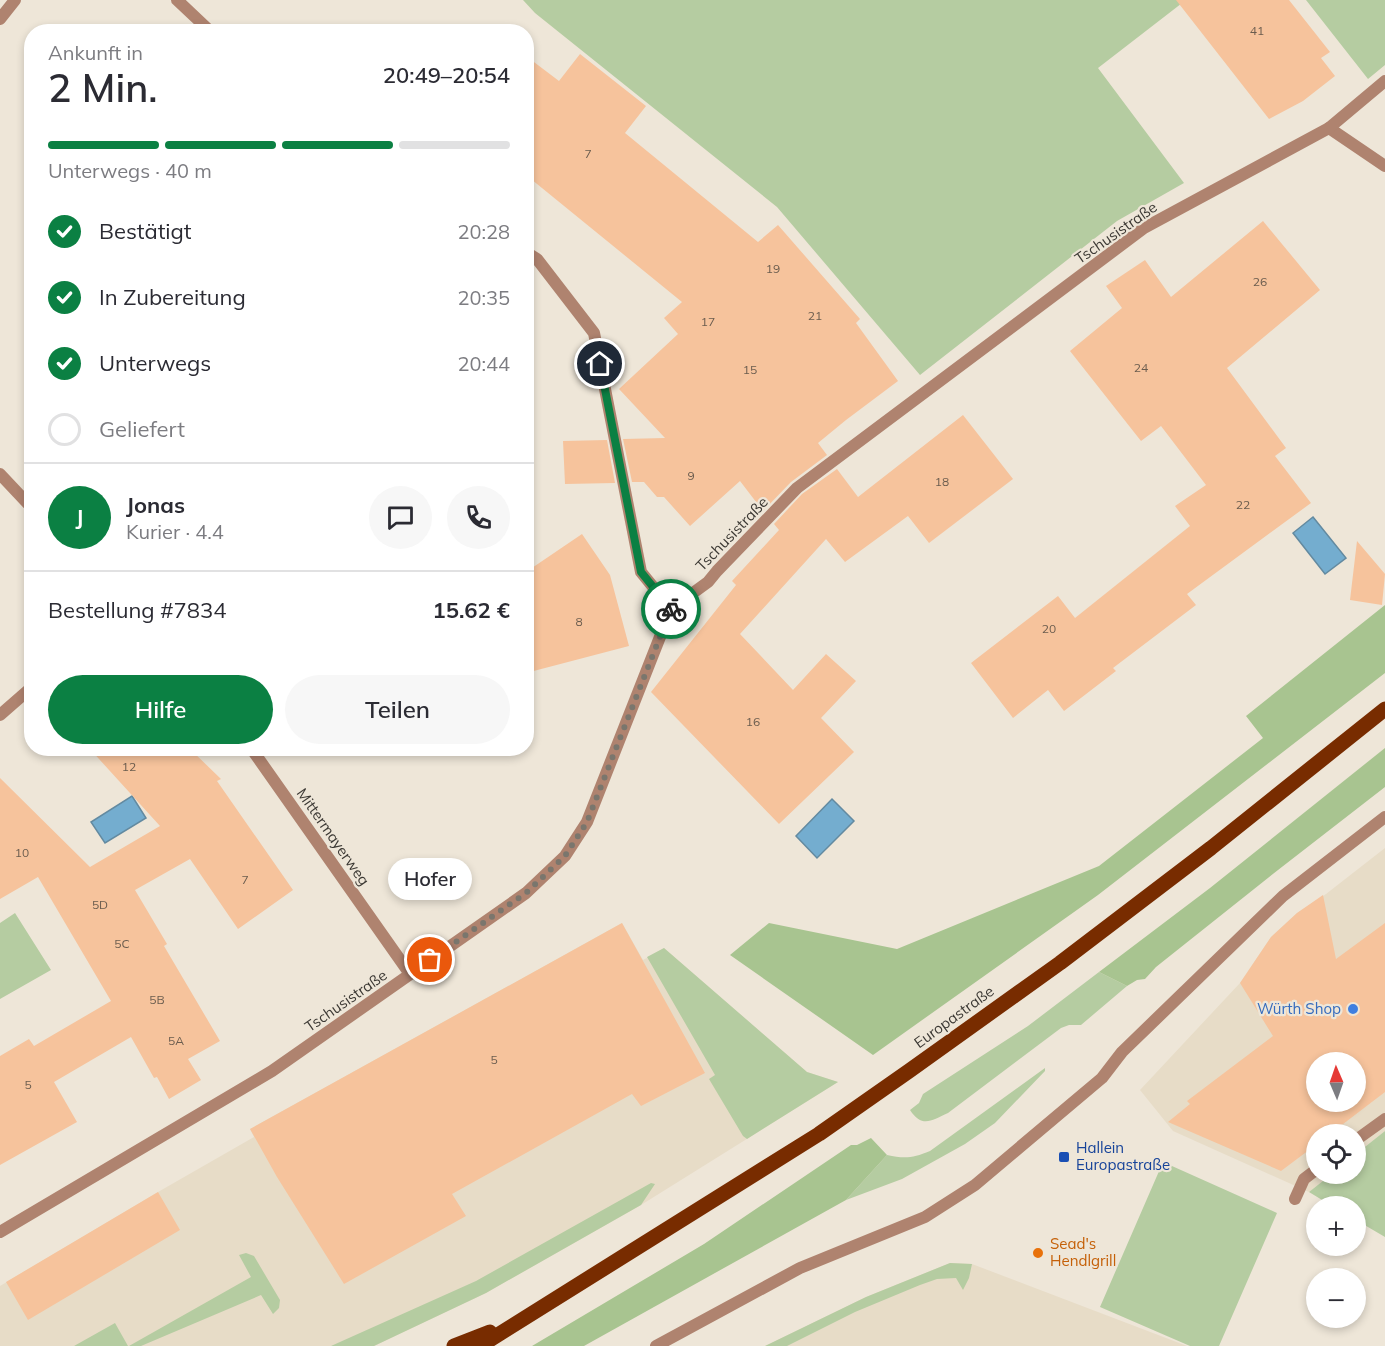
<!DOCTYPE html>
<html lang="de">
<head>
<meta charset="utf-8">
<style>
  body { margin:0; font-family:Mulish,sans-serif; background:#f7f7f7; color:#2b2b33; height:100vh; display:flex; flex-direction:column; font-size:22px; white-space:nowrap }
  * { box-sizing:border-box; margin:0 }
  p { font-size:20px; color:#7c7c81 }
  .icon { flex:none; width:33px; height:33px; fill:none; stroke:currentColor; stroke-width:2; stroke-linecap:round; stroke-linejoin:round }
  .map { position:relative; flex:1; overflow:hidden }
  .sheet { position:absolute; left:24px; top:24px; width:510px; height:732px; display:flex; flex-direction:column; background:#fff; border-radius:24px; box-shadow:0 3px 9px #0003 }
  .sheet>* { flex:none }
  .needle { width:39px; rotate:358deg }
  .buttons { position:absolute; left:1306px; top:1052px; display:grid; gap:12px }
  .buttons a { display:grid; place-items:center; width:60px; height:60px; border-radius:50%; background:#fff; box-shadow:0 3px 9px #0003; font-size:30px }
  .pin { position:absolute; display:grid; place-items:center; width:51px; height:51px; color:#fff; margin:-26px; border:3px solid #fff; border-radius:50%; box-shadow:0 2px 6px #0007 }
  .courier { position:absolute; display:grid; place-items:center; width:60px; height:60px; margin:-30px; border:4px solid #0b8043; border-radius:50%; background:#fff; color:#222; box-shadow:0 2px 8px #0007 }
  .bubble { position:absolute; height:42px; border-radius:21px; background:#fff; box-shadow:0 3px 9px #0003; font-size:20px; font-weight:600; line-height:42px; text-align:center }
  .overview em { font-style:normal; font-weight:600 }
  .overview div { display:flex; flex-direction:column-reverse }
  .overview { display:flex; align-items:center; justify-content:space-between; height:102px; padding:0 24px }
  h1 { font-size:39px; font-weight:600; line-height:45px }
  .bar { display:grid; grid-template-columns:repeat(4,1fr); gap:9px 6px; align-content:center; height:72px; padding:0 24px }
  .bar i { height:8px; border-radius:4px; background:#e1e1e2 }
  .bar .active { background:#0b8043 }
  .bar p { grid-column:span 4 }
  .line { display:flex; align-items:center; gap:15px; padding:0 24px; border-top:2px solid #e1e1e2 }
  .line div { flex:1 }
  .round { display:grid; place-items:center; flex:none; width:63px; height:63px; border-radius:32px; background:#f7f7f7 }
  ol { padding:0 24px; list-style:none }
  li { display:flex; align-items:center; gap:18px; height:66px }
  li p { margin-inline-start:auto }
  li .icon { padding:6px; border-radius:50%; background:#0b8043; color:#fff; stroke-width:4 }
  li:last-child { color:#7c7c81 }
  li i { width:33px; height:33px; border:3px solid #e1e1e2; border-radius:50% }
  .button { display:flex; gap:12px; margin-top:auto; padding:12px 24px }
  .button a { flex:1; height:69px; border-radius:36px; background:#0b8043; color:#fff; font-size:24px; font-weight:600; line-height:69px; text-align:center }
  .button a+a { background:#f7f7f7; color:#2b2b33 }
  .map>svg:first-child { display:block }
</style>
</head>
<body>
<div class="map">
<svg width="1385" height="1346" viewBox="0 0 1385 1346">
  <rect width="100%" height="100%" fill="#eee6d8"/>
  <!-- built -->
  <path fill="#e7dcc7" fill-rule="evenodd" d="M 1385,848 L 1385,1131 L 1356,1154 L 1356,1134 L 1317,1134 L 1317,1173 L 1333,1173 L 1309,1192 L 1173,1131 L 1140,1090 L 1240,983 L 1271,937 L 1297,913 L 1326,894 ZM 1317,1062 L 1356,1062 L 1356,1101 L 1317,1101 Z
    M 622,923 L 643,960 L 664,948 L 807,1072 L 838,1082 L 641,1205 L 486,1293 L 374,1346 L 0,1346 L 0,1286 L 158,1192 L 254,1137 L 250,1129 Z
    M 950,1263 L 972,1264 L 1187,1346 L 765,1346 L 866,1297 Z"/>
  <!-- green -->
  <path fill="#b5cca1" d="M 523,0 L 1186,0 L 1098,68 L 1184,183 L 1117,221 L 920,375 L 777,207 L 535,13 Z
    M 1306,0 L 1385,0 L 1385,65 L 1368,79 Z
    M 15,913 L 51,970 L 0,999 L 0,923 Z
    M 664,948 L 807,1072 L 838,1082 L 747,1139 L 743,1136 L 709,1079 L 715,1075 L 647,957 Z
    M 1099,972 L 1127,986 L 1081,1025 L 1069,1025 L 1061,1028 L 948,1113 C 931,1121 922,1128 910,1110 L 919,1103 L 923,1094 L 1028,1026 Z
    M 1045,1068 L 1045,1071 L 995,1123 L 965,1144 L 902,1179 L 846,1200 L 887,1155 C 905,1159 913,1158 930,1151 Z
    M 1385,1131 L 1385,1237 L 1356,1220 L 1356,1206 L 1332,1206 L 1309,1192 L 1333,1173 L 1356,1173 L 1356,1154 Z
    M 1163,1162 L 1277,1213 L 1219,1346 L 1190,1346 L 1100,1307 Z
    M 651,1183 L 655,1184 L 641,1205 L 486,1293 L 374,1346 L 331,1346 L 476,1281 Z
    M 246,1253 L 254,1256 L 280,1300 L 279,1308 L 273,1314 L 261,1295 L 141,1346 L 129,1346 L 251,1277 L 239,1255 Z
    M 950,1263 L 972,1264 L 969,1278 L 963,1290 L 956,1278 L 937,1279 L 920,1285 L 855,1312 L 787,1346 L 765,1346 L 866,1297 Z
    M 115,1323 L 128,1346 L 74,1346 Z"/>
  <!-- forest -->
  <path fill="#a8c490" d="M 1385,605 L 1385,673 L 1098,895 L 873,1055 L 730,955 L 769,923 L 897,949 L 1099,866 L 1263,738 L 1246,716 Z
    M 1385,748 L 1385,787 L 1278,870 L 1156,967 L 1145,979 L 1137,980 L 1127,986 L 1099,972 L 1210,888 Z
    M 871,1138 L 887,1155 L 846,1200 L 584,1346 L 532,1346 L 704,1244 L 851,1145 L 857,1145 Z"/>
  <!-- water -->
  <path fill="#74adcf" stroke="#638aa0" stroke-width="1.5" d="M 1313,517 L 1346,558 L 1325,574 L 1293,533 Z
    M 132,796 L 146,818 L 105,843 L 91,822 Z
    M 832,799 L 854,821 L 817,858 L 796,836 Z"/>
  <!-- building -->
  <path fill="#f6c39c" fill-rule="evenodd" d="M 1176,0 L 1289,0 L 1330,52 L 1321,58 L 1335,76 L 1303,101 L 1269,119 Z
    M 580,54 L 646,106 L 625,133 L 758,242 L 778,225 L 860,319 L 856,323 L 898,381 L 846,420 L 818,443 L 827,455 L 791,482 L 763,511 L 740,481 L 690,526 L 664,497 L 657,497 L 644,482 L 632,482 L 623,439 L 665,438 L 619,389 L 678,334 L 664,318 L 682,302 L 526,175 L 526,56 L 559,81 Z
    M 1263,221 L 1320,290 L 1227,368 L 1286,448 L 1275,456 L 1311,503 L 1187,594 L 1196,605 L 1113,668 L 1116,671 L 1064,711 L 1048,690 L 1013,718 L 971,663 L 1058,596 L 1075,618 L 1190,526 L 1175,506 L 1206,485 L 1161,426 L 1141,441 L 1070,351 L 1122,308 L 1106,286 L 1145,260 L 1171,297 Z
    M 963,415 L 1013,479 L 929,543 L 908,516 L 845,562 L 826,539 L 740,634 L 793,690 L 826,654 L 856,681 L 821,718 L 854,752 L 779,824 L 651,692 L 736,585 L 732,581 L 779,530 L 774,524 L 802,494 L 837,469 L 858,497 Z
    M 607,440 L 615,483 L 565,484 L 563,441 Z
    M 582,534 L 610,575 L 629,646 L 526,673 L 526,572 Z
    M 1357,541 L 1385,574 L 1382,605 L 1350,600 Z
    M 89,748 L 189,748 L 221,779 L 217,781 L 293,890 L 238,929 L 190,859 L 135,890 L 167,944 L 164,946 L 220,1041 L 188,1059 L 201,1080 L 169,1099 L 157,1077 L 154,1078 L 131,1037 L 54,1082 L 77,1122 L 0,1165 L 0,1056 L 29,1039 L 34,1046 L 111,1001 L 38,877 L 0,899 L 0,778 L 90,867 L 160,826 Z
    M 1323,895 L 1336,959 L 1385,923 L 1385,1092 L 1330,1134 L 1317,1134 L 1317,1144 L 1281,1171 L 1168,1122 L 1190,1104 L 1187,1101 L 1273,1036 L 1240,983 L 1271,937 L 1297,913 ZM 1317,1062 L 1356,1062 L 1356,1101 L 1317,1101 Z
    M 622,923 L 705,1073 L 641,1106 L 632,1094 L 452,1194 L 466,1216 L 344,1284 L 277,1177 L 250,1129 Z
    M 158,1192 L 180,1230 L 28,1320 L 6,1282 Z"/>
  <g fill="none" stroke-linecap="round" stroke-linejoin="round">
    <!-- lane -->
    <path stroke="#af836f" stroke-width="12" d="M 1329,128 L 1385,166
      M 0,715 L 32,687
      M 1356,1140 L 1385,1119
      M 1295,1199 L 1304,1179 L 1317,1169"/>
    <!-- street -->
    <path stroke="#af836f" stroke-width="12" d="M 177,0 L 211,32
      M 0,19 L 15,0
      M 526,252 L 537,259 L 594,333 L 641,572 L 671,609
      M 0,474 L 32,508
      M 251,748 L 410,974
      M 0,1232 L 272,1071 L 526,893 L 565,856 L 587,822 L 671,609 L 708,582 L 717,571 L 797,488 L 1144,228 L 1329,128 L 1385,81
      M 656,1346 L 800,1268 L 925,1217 L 975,1185 L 1102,1078 L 1122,1052 L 1283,896 L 1385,817"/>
    <!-- primary -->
    <path stroke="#782c00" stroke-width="15" d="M 454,1346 L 490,1332
      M 480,1346 L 819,1134 L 909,1071 L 1060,963 L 1211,848 L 1385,709"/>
  </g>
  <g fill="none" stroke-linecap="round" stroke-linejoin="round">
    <!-- done -->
    <path stroke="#7a766d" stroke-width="6" stroke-dasharray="0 10.8" d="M 430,960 L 526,893 L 565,856 L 587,822 L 671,609"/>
    <!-- route -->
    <path stroke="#0b8043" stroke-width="8" d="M 600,364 L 641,572 L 671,609"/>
  </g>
  <!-- markers -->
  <circle fill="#3f7fe0" stroke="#eee6d8" stroke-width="2" cx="1353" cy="1009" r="6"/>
  <rect fill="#1a4fb4" stroke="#eee6d8" stroke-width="2" x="1058" y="1151" width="12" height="12" rx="3"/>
  <circle fill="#e8710a" stroke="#eee6d8" stroke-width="2" cx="1038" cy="1253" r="6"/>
  <g text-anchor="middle" stroke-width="4.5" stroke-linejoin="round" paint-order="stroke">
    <!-- number labels -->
    <g font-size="12" fill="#6a5c4e">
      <text x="1257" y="35">41</text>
      <text x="588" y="158">7</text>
      <text x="773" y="273">19</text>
      <text x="1260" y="286">26</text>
      <text x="815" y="320">21</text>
      <text x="708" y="326">17</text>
      <text x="1141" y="372">24</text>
      <text x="750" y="374">15</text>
      <text x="691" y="480">9</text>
      <text x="942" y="486">18</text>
      <text x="1243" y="509">22</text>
      <text x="579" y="626">8</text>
      <text x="1049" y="633">20</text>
      <text x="753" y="726">16</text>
      <text x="129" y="771">12</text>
      <text x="22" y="857">10</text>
      <text x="245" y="884">7</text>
      <text x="100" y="909">5D</text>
      <text x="122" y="948">5C</text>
      <text x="157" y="1004">5B</text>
      <text x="176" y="1045">5A</text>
      <text x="494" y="1064">5</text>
      <text x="28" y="1089">5</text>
    </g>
    <!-- street labels -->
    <g font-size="15" fill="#3c3934" stroke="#eee6d8">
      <text transform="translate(1116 233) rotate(-35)" y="5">Tschusistraße</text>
      <text transform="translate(732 534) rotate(-46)" y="5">Tschusistraße</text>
      <text transform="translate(333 837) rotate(55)" y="5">Mittermayerweg</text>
      <text transform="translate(346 1001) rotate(-35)" y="5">Tschusistraße</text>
      <text transform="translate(954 1017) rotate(-36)" y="5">Europastraße</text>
    </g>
    <!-- shop labels -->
    <g font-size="15" fill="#366cbe" stroke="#eee6d8" text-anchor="end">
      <text x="1341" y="1014">Würth Shop</text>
    </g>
    <!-- transit labels -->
    <g font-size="15" fill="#164399" stroke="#eee6d8" text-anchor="start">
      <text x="1076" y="1153">Hallein<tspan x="1076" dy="17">Europastraße</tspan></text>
    </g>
    <!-- food labels -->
    <g font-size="15" fill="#c56008" stroke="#eee6d8" text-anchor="start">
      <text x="1050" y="1249">Sead's<tspan x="1050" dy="17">Hendlgrill</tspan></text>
    </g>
  </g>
</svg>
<div class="buttons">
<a><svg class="needle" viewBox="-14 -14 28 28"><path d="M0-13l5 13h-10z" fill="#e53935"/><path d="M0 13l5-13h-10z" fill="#7c7c81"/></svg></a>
<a><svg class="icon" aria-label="locate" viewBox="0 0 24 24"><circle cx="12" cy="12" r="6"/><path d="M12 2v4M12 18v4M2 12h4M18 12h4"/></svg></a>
<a>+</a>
<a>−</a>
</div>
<div class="pin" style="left:430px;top:960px;background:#ea580c"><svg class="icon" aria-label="bag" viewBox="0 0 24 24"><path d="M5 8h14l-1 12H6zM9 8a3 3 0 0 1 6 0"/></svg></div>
<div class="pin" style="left:600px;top:364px;background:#1f2937"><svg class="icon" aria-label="home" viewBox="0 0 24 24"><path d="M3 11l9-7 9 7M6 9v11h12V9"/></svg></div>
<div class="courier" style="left:671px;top:609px"><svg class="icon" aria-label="bike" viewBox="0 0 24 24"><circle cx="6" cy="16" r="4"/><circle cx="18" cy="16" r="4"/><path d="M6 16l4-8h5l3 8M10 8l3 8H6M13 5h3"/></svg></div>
<div class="bubble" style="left:388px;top:858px;width:84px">Hofer</div>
<section class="sheet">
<div class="overview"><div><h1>2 Min.</h1><p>Ankunft in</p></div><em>20:49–20:54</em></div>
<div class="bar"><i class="active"></i><i class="active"></i><i class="active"></i><i></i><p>Unterwegs · 40 m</p></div>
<ol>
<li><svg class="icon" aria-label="check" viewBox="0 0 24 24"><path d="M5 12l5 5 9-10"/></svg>Bestätigt<p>20:28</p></li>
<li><svg class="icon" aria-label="check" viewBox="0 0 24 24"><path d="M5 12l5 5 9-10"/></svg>In Zubereitung<p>20:35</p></li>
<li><svg class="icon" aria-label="check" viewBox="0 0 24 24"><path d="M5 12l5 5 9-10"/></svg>Unterwegs<p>20:44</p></li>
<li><i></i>Geliefert</li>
</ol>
<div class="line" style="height:108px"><b class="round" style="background:#0b8043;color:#fff">J</b><div><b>Jonas</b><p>Kurier · 4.4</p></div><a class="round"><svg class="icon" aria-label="chat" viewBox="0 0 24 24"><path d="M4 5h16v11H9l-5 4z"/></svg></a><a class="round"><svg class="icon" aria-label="phone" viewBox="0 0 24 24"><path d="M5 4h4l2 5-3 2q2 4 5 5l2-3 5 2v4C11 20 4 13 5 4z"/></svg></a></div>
<div class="line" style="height:78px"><div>Bestellung #7834</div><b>15.62 €</b></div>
<div class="button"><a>Hilfe</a><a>Teilen</a></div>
</section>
</div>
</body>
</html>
